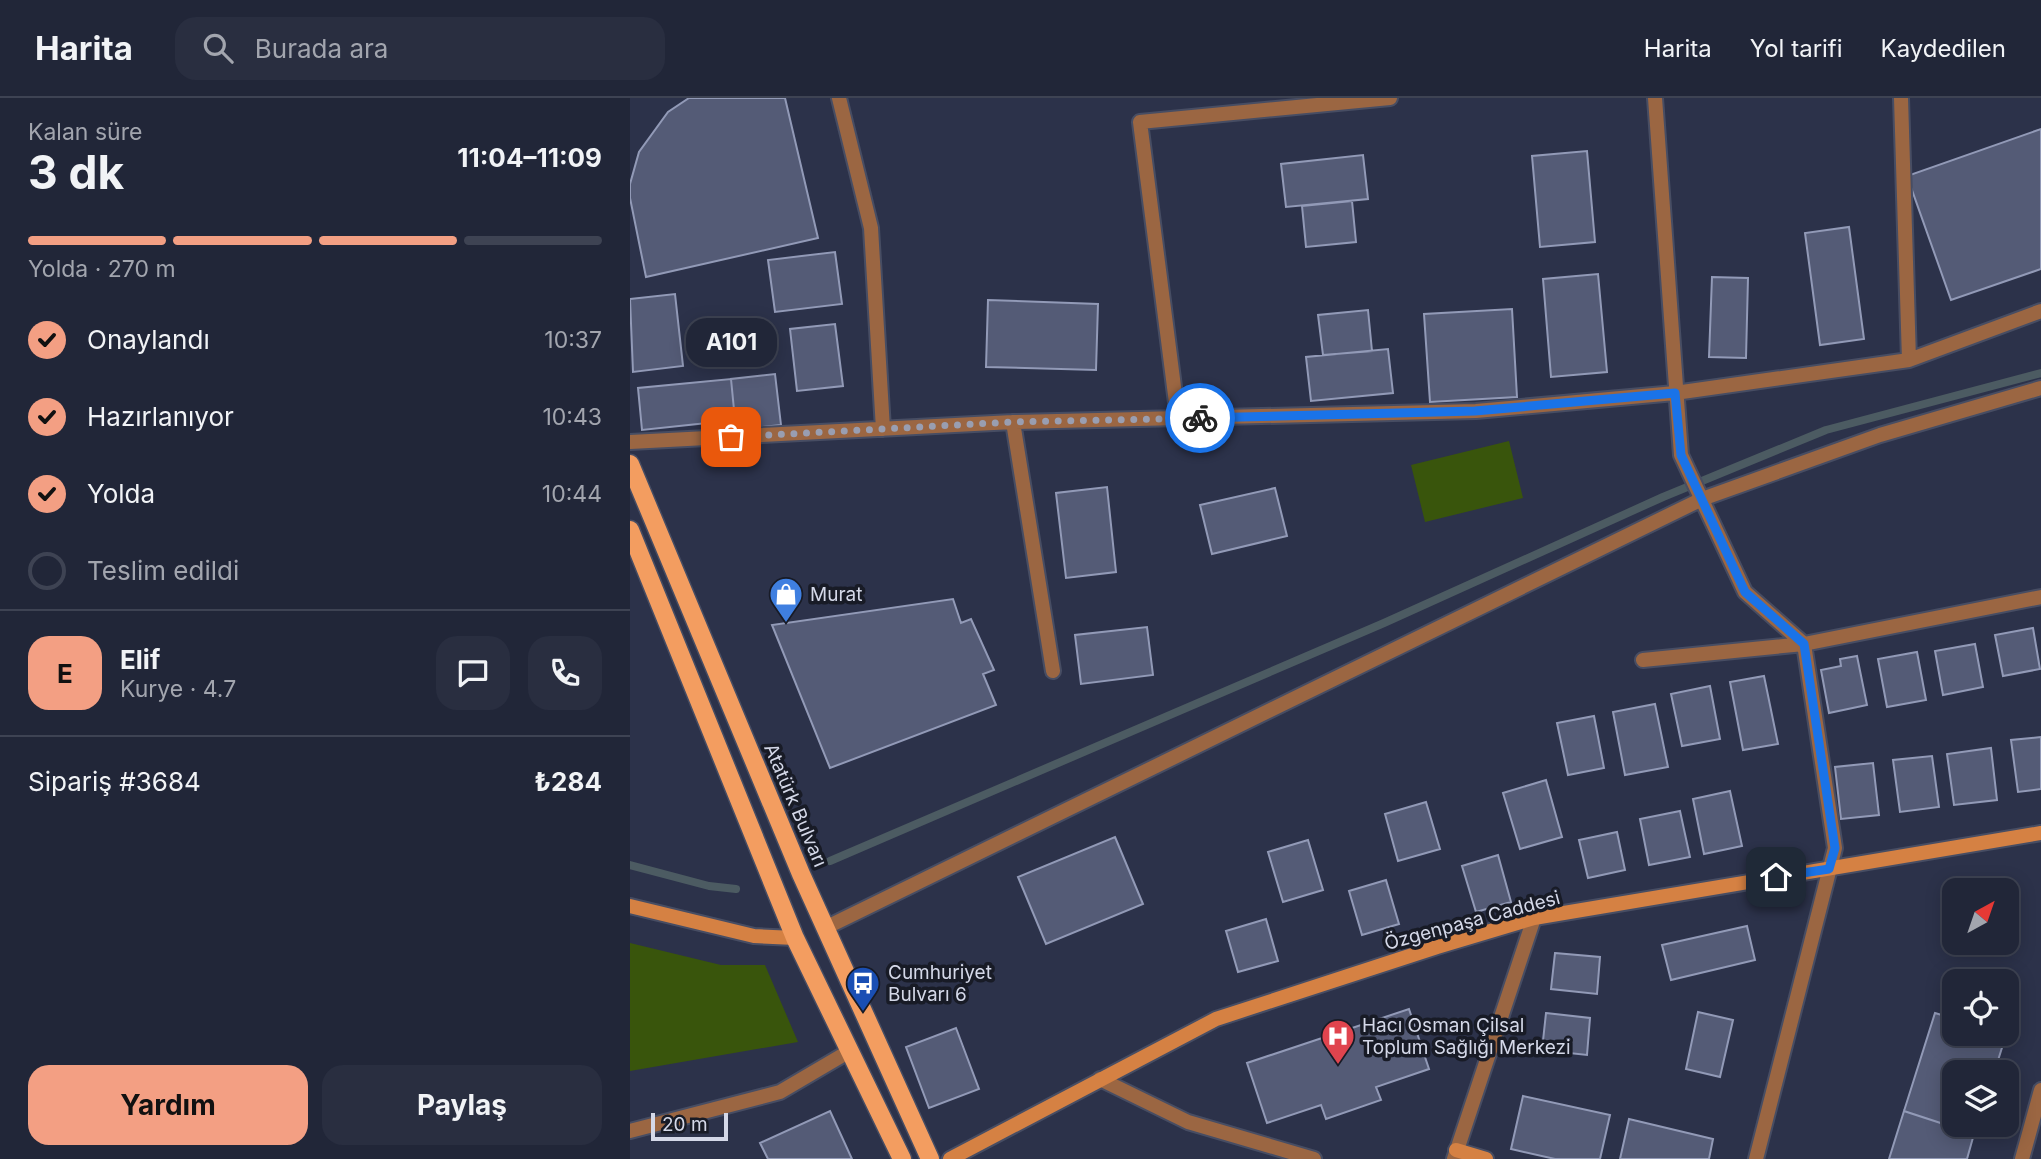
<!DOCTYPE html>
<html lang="tr">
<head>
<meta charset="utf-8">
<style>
  body { margin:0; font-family:Inter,sans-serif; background:#292e40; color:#f1f3f6; height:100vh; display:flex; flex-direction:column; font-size:26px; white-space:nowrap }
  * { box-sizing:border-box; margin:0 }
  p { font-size:23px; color:#a2a5ae }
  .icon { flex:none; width:38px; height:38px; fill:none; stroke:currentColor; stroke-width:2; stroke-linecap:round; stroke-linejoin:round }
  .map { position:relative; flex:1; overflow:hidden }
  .drawer { display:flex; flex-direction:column; background:#212638; width:630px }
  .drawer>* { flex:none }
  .needle { width:46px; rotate:40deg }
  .buttons { position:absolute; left:1312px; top:780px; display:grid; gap:14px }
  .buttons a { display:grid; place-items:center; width:77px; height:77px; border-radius:14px; background:#212638; box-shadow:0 4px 18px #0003,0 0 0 2px #3e4353; font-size:35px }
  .scale { position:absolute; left:21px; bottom:18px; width:77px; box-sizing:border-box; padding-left:7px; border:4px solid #d4d8e8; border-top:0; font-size:19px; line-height:24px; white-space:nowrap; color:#d4d8e8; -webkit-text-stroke:5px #181b26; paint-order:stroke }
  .pin { position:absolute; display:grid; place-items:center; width:60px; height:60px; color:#fff; margin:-30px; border-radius:14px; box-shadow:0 4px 10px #0006 }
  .courier { position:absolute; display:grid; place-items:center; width:70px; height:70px; margin:-35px; border:5px solid #1a73e8; border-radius:50%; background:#fff; color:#222; box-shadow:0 2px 9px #0007 }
  .bubble { position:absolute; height:49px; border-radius:21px; background:#212638; box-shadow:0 4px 18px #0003,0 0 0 2px #3e4353; font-size:23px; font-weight:700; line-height:49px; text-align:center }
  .summary em { font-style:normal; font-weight:700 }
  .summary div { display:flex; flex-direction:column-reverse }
  .summary { display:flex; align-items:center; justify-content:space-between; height:119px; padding:0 28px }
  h1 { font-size:46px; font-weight:700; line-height:52px }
  .bar { display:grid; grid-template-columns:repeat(4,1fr); gap:10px 7px; align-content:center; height:84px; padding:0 28px }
  .bar i { height:9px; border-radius:5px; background:#3e4353 }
  .bar .active { background:#f39f83 }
  .bar p { grid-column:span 4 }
  .line { display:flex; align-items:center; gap:18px; padding:0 28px; border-top:2px solid #3e4353 }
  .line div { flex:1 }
  .round { display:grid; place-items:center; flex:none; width:74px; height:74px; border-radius:21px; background:#292e40 }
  ol { padding:0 28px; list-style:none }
  li { display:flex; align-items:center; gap:21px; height:77px }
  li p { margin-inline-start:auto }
  li .icon { padding:7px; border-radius:50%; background:#f39f83; color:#111; stroke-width:4 }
  li:last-child { color:#a2a5ae }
  li i { width:38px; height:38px; border:4px solid #3e4353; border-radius:50% }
  .cta { display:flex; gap:14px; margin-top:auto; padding:14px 28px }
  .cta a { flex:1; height:80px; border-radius:21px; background:#f39f83; color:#111; font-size:28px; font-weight:700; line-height:80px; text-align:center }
  .cta a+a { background:#292e40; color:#f1f3f6 }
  header { display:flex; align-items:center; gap:42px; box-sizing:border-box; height:98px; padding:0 35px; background:#212638; border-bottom:2px solid #3e4353 }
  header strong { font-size:33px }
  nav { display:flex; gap:38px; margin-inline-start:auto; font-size:24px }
  .search { width:490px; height:63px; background:#292e40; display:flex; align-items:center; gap:18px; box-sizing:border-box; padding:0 24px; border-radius:21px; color:#a2a5ae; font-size:26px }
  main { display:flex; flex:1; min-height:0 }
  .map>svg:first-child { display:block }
</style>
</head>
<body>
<header>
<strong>Harita</strong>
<div class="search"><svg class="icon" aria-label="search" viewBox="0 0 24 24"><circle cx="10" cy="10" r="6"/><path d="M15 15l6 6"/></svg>Burada ara</div>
<nav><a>Harita</a><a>Yol tarifi</a><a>Kaydedilen</a></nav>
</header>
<main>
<section class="drawer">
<div class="summary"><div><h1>3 dk</h1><p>Kalan süre</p></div><em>11:04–11:09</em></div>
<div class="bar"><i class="active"></i><i class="active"></i><i class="active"></i><i></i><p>Yolda · 270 m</p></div>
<ol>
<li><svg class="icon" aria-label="check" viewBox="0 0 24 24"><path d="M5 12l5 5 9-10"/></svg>Onaylandı<p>10:37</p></li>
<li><svg class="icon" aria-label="check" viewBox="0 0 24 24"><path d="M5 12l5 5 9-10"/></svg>Hazırlanıyor<p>10:43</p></li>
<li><svg class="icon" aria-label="check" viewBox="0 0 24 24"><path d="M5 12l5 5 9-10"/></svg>Yolda<p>10:44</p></li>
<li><i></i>Teslim edildi</li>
</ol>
<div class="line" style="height:126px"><b class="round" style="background:#f39f83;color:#111">E</b><div><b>Elif</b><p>Kurye · 4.7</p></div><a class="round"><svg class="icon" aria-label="chat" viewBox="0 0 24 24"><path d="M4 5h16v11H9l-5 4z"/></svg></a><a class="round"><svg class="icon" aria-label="phone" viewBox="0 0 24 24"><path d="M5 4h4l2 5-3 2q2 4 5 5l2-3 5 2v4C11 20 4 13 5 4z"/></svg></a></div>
<div class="line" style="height:91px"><div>Sipariş #3684</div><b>₺284</b></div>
<div class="cta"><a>Yardım</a><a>Paylaş</a></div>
</section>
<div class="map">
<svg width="1411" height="1061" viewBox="0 0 1411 1061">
  <rect width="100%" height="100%" fill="#2c324a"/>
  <!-- green -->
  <path fill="#39550c" d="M 879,343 L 893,400 L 795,424 L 781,367 Z
    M 0,845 L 91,867 L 135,867 L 168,944 L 0,973 Z"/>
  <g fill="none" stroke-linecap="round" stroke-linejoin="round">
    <!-- stream -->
    <path stroke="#4c5b62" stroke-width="8" d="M 200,763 L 754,525 L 1033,399 L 1196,332 L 1411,275
      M 0,767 L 79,788 L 106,791"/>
  </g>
  <!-- building -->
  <path fill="#545b76" stroke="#929ab7" stroke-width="2" d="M 59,0 L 155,0 L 188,140 L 16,179 L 0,100 L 0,86 L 9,54 L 38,14 Z
    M 1411,31 L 1411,171 L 1321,202 L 1277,78 Z
    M 957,53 L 965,144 L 910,149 L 902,58 Z
    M 733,57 L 738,101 L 656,109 L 651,66 Z
    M 722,103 L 726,144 L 676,149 L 672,108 Z
    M 1219,129 L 1234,241 L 1190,247 L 1175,135 Z
    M 205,154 L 212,206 L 145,214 L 138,162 Z
    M 968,176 L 977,274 L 921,279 L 913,181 Z
    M 1082,179 L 1118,180 L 1116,260 L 1079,259 Z
    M 45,196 L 53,268 L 3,274 L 0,201 Z
    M 358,202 L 468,206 L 466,272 L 356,269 Z
    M 882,211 L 887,299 L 800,304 L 794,216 Z
    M 738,212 L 742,253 L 693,257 L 688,217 Z
    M 205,226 L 213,288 L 167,293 L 160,231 Z
    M 758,251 L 763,295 L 681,303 L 676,259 Z
    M 145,276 L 151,327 L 106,332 L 101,281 Z
    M 101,281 L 105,322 L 12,332 L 8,290 Z
    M 477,389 L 486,474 L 436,480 L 426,395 Z
    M 645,390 L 657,438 L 582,456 L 570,407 Z
    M 323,501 L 331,525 L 341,521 L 364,572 L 353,576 L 366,607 L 200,670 L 142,527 Z
    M 517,529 L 523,577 L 451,586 L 445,537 Z
    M 1403,530 L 1410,571 L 1373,578 L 1365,537 Z
    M 1345,546 L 1353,589 L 1313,597 L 1305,553 Z
    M 1287,554 L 1296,602 L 1257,609 L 1248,561 Z
    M 1227,558 L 1237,607 L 1199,615 L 1191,572 L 1211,568 L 1210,561 Z
    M 1134,578 L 1148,646 L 1113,652 L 1100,584 Z
    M 1080,588 L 1090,641 L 1052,648 L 1041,596 Z
    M 1025,606 L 1038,669 L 995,677 L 983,614 Z
    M 964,618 L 974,670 L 938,677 L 927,625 Z
    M 1411,639 L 1411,691 L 1388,694 L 1381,642 Z
    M 1361,650 L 1367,702 L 1324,707 L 1317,656 Z
    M 1302,658 L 1309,709 L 1270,714 L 1263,662 Z
    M 1243,665 L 1249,717 L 1211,721 L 1205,669 Z
    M 916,682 L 932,739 L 890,751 L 873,695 Z
    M 1100,693 L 1112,748 L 1074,756 L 1063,701 Z
    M 796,704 L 810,751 L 768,763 L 755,716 Z
    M 1050,713 L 1060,759 L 1019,767 L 1010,721 Z
    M 987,734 L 995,772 L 958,780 L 949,742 Z
    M 485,739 L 513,806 L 416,846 L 388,779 Z
    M 678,742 L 693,792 L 653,804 L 638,754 Z
    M 868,757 L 881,804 L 846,814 L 832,768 Z
    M 756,782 L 769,826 L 732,837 L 719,793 Z
    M 636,821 L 648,863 L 608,874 L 596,833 Z
    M 1117,828 L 1125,862 L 1041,882 L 1032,847 Z
    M 925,855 L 970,859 L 967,896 L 921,891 Z
    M 779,911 L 799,971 L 746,989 L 751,1002 L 696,1021 L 691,1007 L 637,1025 L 617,965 Z
    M 1068,914 L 1103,922 L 1090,979 L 1056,971 Z
    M 916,915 L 960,920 L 957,957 L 912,952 Z
    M 1305,915 L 1325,921 L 1325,936 L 1376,937 L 1364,975 L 1325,975 L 1325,1027 L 1347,1027 L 1344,1036 L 1274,1013 Z
    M 326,930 L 349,991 L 299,1010 L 276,949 Z
    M 893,998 L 980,1017 L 970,1061 L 925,1061 L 881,1051 Z
    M 200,1013 L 222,1061 L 138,1061 L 130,1045 Z
    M 1274,1013 L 1344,1036 L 1337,1061 L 1259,1061 Z
    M 999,1021 L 1083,1041 L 1079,1061 L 990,1061 Z"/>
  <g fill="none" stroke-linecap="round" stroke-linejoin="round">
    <defs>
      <path id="minor" d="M 209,0 L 241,130 L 253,331
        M 1025,0 L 1051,357 L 1115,494 L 1174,546 L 1205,750 L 1126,1061
        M 1271,0 L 1279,262
        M 548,320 L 510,24 L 760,0
        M 383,324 L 423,573
        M 0,344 L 383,324 L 846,313 L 1045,295 L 1279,262 L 1411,213
        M 1013,562 L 1174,546 L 1411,499
        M 197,829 L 1072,401 L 1250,337 L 1411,290
        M 470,981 L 558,1024 L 684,1061
        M 0,1033 L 150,994 L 218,954
        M 824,1061 L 904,820
        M 1392,1061 L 1411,992"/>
      <path id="secondary" d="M 0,808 L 124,838 L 165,840
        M 826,1052 L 856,1061
        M 320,1061 L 586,921 L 807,849 L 904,820 L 1411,735"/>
      <path id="primary" d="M 0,366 L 171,776 L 300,1061
        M 0,432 L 165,840 L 272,1061"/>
    </defs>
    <!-- minor casing -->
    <use href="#minor" stroke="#474d63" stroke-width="18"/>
    <!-- secondary casing -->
    <use href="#secondary" stroke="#474d63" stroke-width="18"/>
    <!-- primary casing -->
    <use href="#primary" stroke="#474d63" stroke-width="21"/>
    <!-- minor -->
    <use href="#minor" stroke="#9b6642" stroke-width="14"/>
    <!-- secondary -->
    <use href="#secondary" stroke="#d58143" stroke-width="14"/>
    <!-- primary -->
    <use href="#primary" stroke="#f39d60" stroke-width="18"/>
  </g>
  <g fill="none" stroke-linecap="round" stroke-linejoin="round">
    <!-- done -->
    <path stroke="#999eb1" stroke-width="7" stroke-dasharray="0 12.6" d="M 101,339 L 383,324 L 570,320"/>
    <!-- route -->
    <path stroke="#1a73e8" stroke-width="9" d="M 570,320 L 845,313 L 1045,295 L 1051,357 L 1115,494 L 1174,546 L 1205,750 L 1199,771 L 1146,779"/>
  </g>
  <!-- icons -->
  <defs>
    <symbol id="shop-pin" viewBox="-11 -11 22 30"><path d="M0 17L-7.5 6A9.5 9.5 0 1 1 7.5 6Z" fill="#3f7fe0" stroke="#181b26"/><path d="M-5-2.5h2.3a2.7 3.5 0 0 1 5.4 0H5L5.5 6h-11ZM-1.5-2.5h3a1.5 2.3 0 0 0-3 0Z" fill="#fff"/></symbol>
    <symbol id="bus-pin" viewBox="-11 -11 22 30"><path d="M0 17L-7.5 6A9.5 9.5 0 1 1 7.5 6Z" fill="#1a4fb4" stroke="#181b26"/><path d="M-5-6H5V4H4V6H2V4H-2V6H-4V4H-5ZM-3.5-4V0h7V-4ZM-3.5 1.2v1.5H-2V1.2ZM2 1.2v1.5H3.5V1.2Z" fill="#fff"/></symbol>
    <symbol id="hospital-pin" viewBox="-11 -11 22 30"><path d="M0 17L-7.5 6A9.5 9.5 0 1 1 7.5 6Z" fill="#e0444e" stroke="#181b26"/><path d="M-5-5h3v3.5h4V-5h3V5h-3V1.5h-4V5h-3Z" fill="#fff"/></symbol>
  </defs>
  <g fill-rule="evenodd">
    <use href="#shop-pin" x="137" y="477" width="38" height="52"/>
    <use href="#bus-pin" x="214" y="866" width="38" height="52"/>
    <use href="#hospital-pin" x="689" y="919" width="38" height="52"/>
  </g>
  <g text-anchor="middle" stroke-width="7" stroke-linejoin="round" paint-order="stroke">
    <!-- poi labels -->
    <g font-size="19" fill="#d4d8e8" stroke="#181b26" text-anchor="start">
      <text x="180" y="503">Murat</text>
      <text x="258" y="881">Cumhuriyet<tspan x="258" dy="22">Bulvarı 6</tspan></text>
      <text x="732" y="934">Hacı Osman Çilsal<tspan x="732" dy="22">Toplum Sağlığı Merkezi</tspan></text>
    </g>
    <!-- street labels -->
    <g font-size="19" fill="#d4d8e8" stroke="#181b26">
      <text transform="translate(166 707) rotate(67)" y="7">Atatürk Bulvarı</text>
      <text transform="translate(842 822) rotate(-15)" y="7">Özgenpaşa Caddesi</text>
    </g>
  </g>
</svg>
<div class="buttons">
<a><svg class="needle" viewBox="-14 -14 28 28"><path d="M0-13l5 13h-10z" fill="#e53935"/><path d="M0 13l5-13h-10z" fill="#a2a5ae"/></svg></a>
<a><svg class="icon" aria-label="locate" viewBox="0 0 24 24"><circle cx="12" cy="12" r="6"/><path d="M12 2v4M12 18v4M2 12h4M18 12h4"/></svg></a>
<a><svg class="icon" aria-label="layers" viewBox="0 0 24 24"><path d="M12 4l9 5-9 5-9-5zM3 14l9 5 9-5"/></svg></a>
</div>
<div class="scale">20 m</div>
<div class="pin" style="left:101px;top:339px;background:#ea580c"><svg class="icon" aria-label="bag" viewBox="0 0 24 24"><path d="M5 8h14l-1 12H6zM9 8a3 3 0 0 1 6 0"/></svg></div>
<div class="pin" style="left:1146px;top:779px;background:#1f2937"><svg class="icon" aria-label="home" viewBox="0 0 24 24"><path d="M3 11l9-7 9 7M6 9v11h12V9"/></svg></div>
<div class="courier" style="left:570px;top:320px"><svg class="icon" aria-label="bike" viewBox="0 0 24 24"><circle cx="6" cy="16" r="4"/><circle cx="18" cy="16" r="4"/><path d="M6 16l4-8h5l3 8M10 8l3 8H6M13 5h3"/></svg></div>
<div class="bubble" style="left:56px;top:220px;width:91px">A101</div>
</div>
</main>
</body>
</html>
